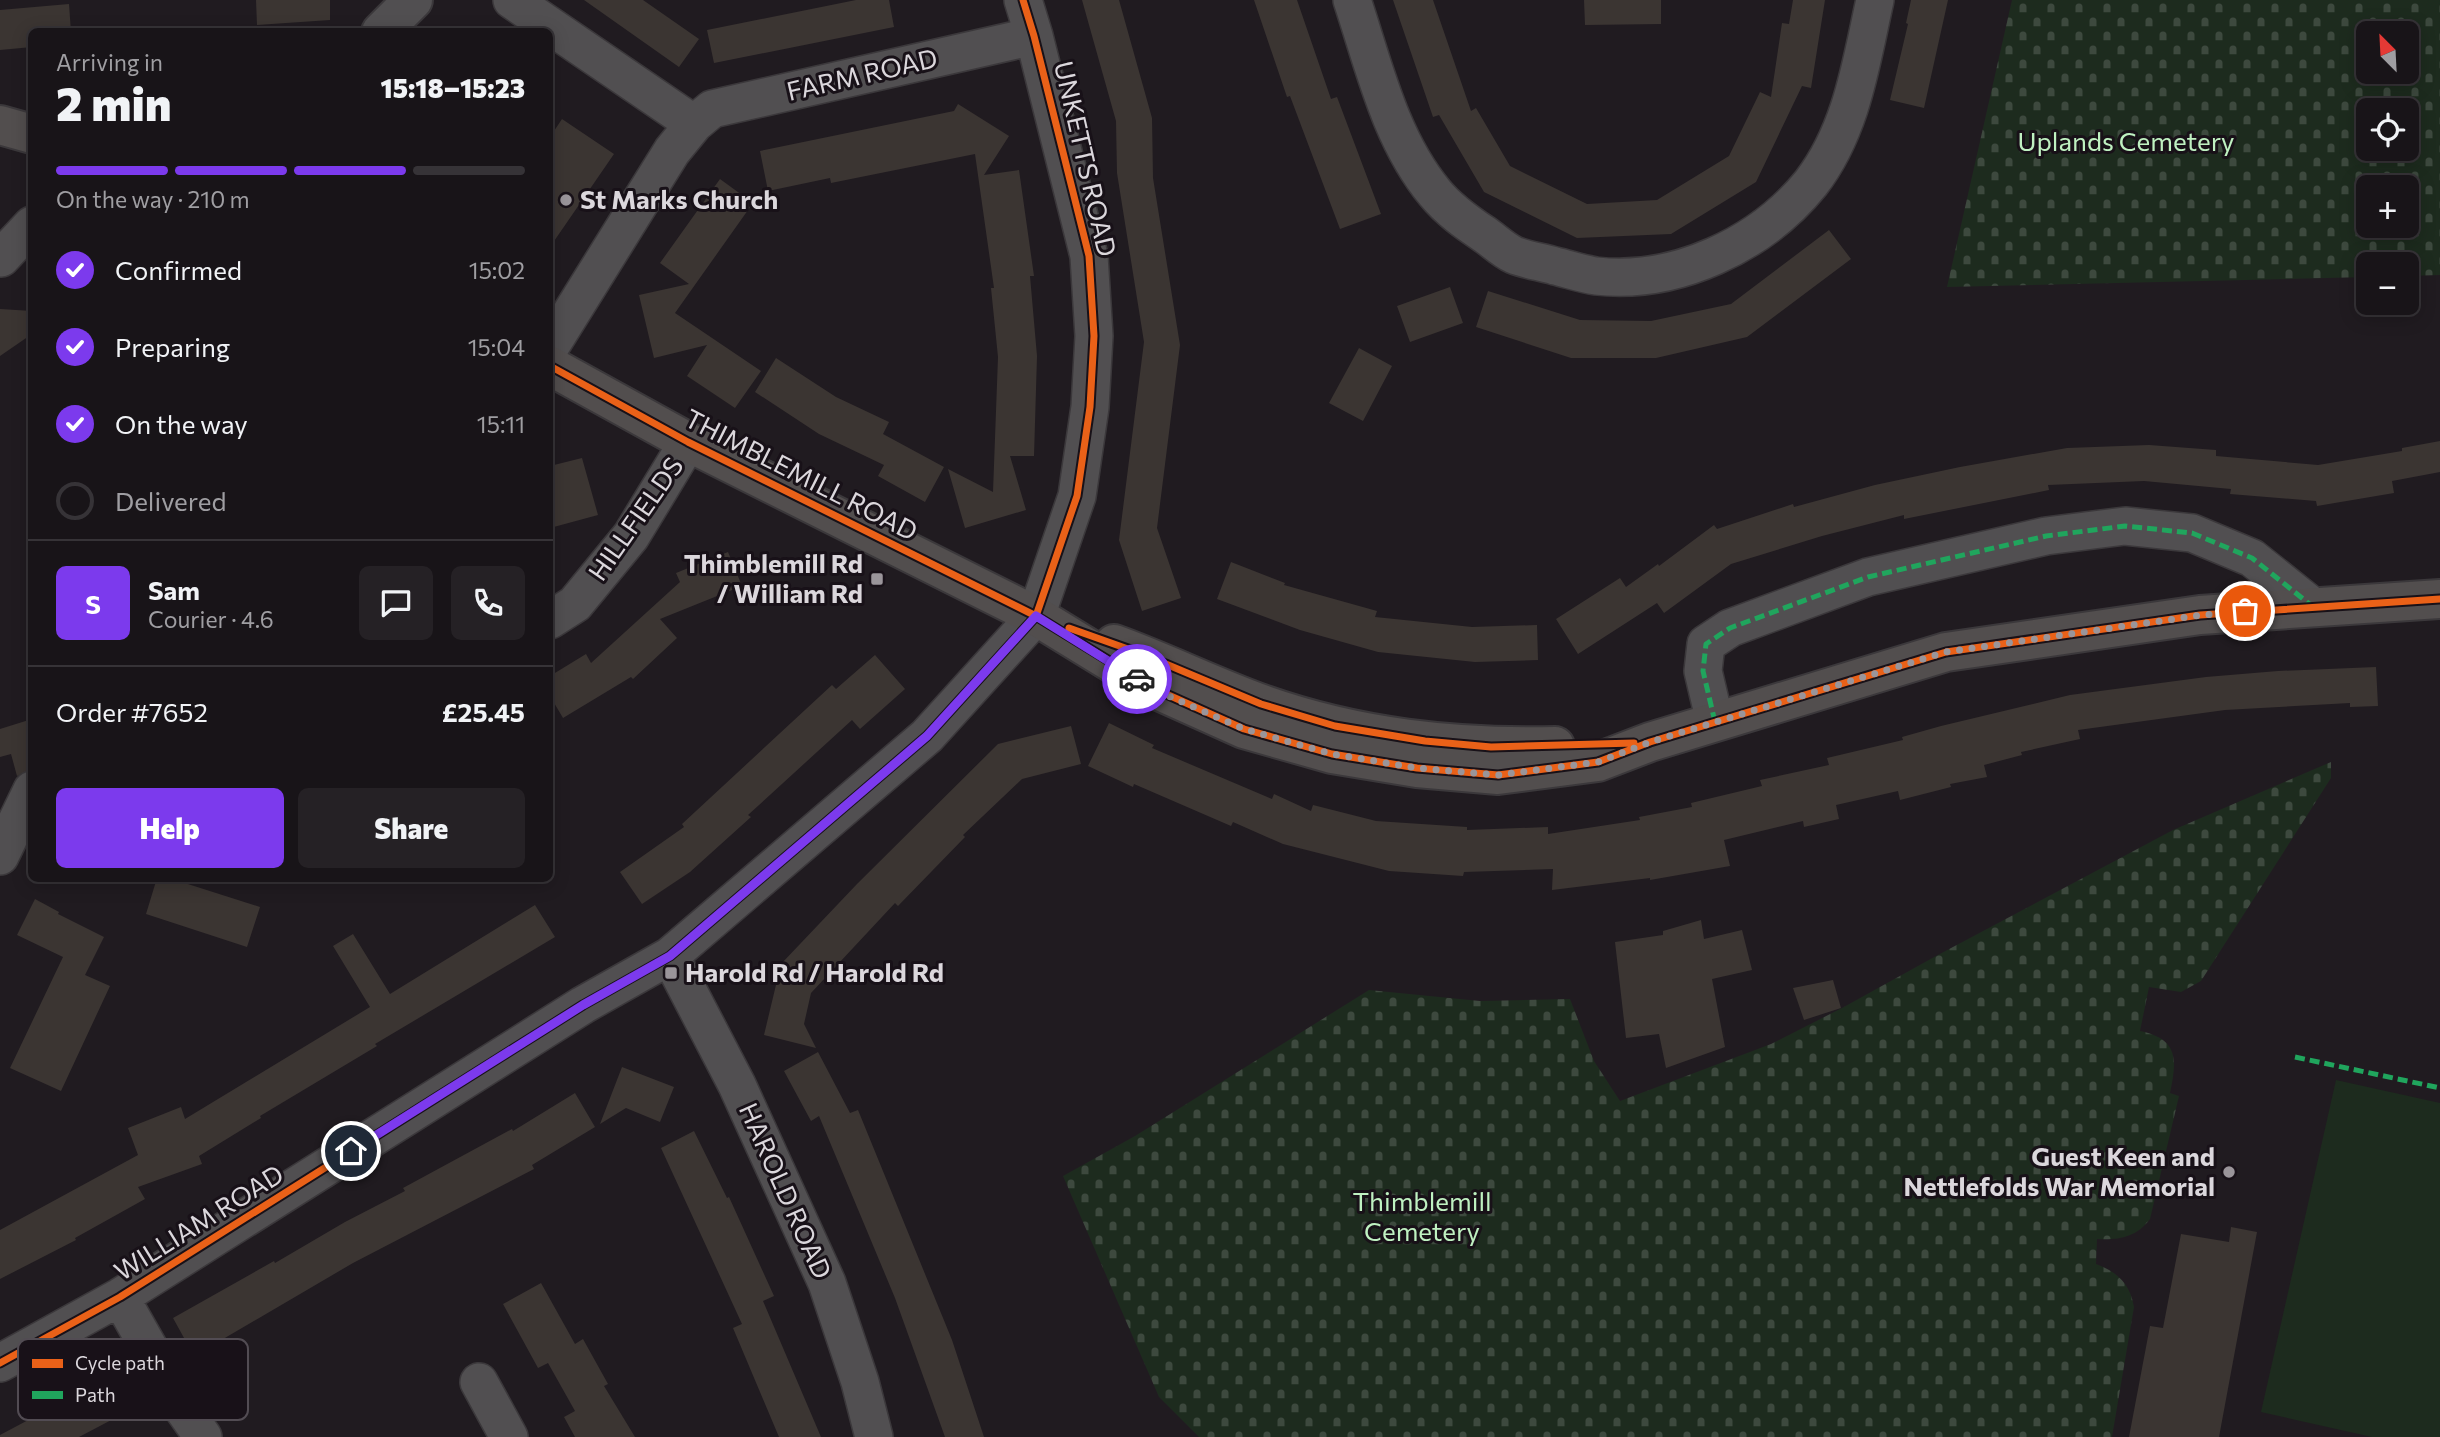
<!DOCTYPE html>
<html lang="en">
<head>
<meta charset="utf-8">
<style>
  body { margin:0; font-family:Commissioner,sans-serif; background:#252125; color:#f1f3f6; height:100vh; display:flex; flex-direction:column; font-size:26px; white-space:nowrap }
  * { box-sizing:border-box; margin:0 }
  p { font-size:23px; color:#9f9ea2 }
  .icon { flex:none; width:38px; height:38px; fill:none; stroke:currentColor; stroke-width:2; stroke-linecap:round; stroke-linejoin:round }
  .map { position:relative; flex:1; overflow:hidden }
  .panel { position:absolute; left:28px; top:28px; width:525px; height:854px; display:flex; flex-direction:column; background:#181418; border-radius:10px; box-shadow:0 4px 18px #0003,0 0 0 2px #363337 }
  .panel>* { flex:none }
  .needle { width:46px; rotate:336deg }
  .fabs { position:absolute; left:2356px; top:21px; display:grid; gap:14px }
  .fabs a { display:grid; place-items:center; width:63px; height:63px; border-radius:10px; background:#181418; box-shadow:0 4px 18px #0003,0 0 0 2px #363337; font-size:35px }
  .pin { position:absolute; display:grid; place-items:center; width:60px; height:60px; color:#fff; margin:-30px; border:4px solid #fff; border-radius:50%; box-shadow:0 2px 7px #0007 }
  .courier { position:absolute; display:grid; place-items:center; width:70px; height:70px; margin:-35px; border:5px solid #7c3aed; border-radius:50%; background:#fff; color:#222; box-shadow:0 2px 9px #0007 }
  .summary em { font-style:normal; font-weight:800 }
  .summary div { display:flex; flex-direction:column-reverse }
  .summary { display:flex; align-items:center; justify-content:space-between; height:119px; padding:0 28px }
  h1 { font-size:46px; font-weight:800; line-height:52px }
  .bar { display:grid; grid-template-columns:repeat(4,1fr); gap:10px 7px; align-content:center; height:84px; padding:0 28px }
  .bar i { height:9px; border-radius:5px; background:#363337 }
  .bar .on { background:#7c3aed }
  .bar p { grid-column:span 4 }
  .line { display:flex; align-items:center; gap:18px; padding:0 28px; border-top:2px solid #363337 }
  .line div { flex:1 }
  .round { display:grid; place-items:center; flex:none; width:74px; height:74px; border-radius:10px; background:#252125 }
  ol { padding:0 28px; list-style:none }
  li { display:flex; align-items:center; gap:21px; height:77px }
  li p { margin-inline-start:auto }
  li .icon { padding:7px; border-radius:50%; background:#7c3aed; color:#fff; stroke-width:4 }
  li:last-child { color:#9f9ea2 }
  li i { width:38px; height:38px; border:4px solid #363337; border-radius:50% }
  .action { display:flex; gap:14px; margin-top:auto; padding:14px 28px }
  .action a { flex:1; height:80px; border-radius:10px; background:#7c3aed; color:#fff; font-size:28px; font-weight:800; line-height:80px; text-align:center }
  .action a+a { background:#252125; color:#f1f3f6 }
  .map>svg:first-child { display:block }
</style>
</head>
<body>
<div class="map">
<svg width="2440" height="1437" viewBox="0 0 2440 1437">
  <defs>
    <pattern id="cemetery-stones" width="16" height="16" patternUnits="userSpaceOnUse" patternTransform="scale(1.75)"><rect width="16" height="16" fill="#1d2b1e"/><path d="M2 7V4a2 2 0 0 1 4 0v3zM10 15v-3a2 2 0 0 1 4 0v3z" fill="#3d493e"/></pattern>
  </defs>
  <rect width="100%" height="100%" fill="#201b20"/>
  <!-- cemetery -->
  <path fill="url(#cemetery-stones)" fill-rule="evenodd" d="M 2012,0 L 2440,0 L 2440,275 L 2406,276 L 2406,264 L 2368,264 L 2368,277 L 1947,287 ZM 2368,33 L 2406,33 L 2406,72 L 2368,72 ZM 2368,110 L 2406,110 L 2406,149 L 2368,149 ZM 2368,187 L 2406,187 L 2406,226 L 2368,226 Z
    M 2331,762 L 2331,778 L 2201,981 L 2181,992 L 2149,987 L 2140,1031 C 2179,1039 2177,1060 2170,1093 L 2179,1096 L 2150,1219 C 2136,1238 2118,1240 2097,1239 L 2096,1264 C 2117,1272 2130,1283 2134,1307 L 2112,1437 L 1199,1437 L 1159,1397 L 1063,1176 L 1135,1136 L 1369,990 L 1480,1001 L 1570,999 L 1594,1061 L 1620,1101 L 1771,1044 L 1842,1008 L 1936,956 L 2173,830 Z"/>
  <!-- garden -->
  <path fill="#1d2b1e" d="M 2336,1080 L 2440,1103 L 2440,1437 L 2372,1437 L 2261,1412 Z"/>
  <!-- building -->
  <path fill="#3b3532" d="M 256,0 L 330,0 L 330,20 L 257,25 Z
    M 584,0 L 643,0 L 699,39 L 679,67 Z
    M 856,0 L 889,0 L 894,27 L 714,63 L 707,30 Z
    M 1082,0 L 1119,0 L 1152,118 L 1153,178 L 1180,345 L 1157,528 L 1181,598 L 1142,611 L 1119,540 L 1144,342 L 1117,173 L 1116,121 Z
    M 1254,0 L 1297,0 L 1331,99 L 1337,97 L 1381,214 L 1340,229 L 1290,96 L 1287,97 Z
    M 1393,0 L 1433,0 L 1471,111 L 1476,108 L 1510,166 L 1587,204 L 1657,200 L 1729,156 L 1760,92 L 1771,97 L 1782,23 L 1789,24 L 1793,0 L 1825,0 L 1811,88 L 1802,86 L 1756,182 L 1671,234 L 1577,238 L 1484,192 L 1439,115 L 1433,117 Z
    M 1584,0 L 1661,0 L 1661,24 L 1585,25 Z
    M 1911,0 L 1948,0 L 1924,108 L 1890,100 L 1908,24 L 1906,23 Z
    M 69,4 L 71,32 L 32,32 L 32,47 L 0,50 L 0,10 Z
    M 958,104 L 1009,136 L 984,175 L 1019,170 L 1034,276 L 1030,276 L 1037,356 L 1034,456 L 1010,456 L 1026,510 L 965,528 L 948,469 L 993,492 L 998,357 L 991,288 L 994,288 L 975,154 L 831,183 L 830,178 L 768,191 L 760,151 L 954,111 Z
    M 562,119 L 614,154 L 550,247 L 550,137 Z
    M 720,179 L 753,203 L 675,313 L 761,371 L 735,408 L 687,376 L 707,345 L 654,358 L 639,295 L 689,284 L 660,263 Z
    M 1829,230 L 1851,259 L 1747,337 L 1656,358 L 1571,358 L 1476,327 L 1488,291 L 1580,320 L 1651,321 L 1731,304 Z
    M 1450,287 L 1463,323 L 1410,342 L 1397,306 Z
    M 0,309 L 32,311 L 32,334 L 0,356 Z
    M 1359,348 L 1392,366 L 1363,421 L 1329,403 Z
    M 776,358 L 836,397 L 889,422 L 883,434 L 944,467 L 925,502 L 878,476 L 884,465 L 819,434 L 755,392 Z
    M 2440,441 L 2440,472 L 2392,481 L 2394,493 L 2317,506 L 2316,501 L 2230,494 L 2231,489 L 2144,481 L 2048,485 L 2049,490 L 1904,519 L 1904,515 L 1822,536 L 1731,564 L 1664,613 L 1657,603 L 1578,654 L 1556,619 L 1620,578 L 1626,587 L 1658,564 L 1659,566 L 1714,525 L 1717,529 L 1793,504 L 1794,507 L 1875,485 L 1960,467 L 2067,448 L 2149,445 L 2216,450 L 2216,456 L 2318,465 L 2402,451 L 2402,448 Z
    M 582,458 L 598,515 L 550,528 L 550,466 Z
    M 728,552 L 742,586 L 660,619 L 677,638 L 633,679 L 631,677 L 563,718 L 550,696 L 550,676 L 586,654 L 591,663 L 680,582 L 676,573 Z
    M 1231,562 L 1285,583 L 1284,585 L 1377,611 L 1375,617 L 1472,627 L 1537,625 L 1538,660 L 1475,662 L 1378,652 L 1300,630 L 1217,599 Z
    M 875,655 L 905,689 L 860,729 L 852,720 L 748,815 L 751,817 L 690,872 L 642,904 L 620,872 L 684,827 L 682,824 L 832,685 L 836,689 Z
    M 2376,667 L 2378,706 L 2350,707 L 2350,703 L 2225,710 L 2078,730 L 2080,739 L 2021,752 L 2022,755 L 1984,765 L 1987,777 L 1950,784 L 1951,787 L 1900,800 L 1898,791 L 1836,805 L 1839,819 L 1804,827 L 1803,821 L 1724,840 L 1730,866 L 1650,880 L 1650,878 L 1552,890 L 1553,869 L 1464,872 L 1463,876 L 1389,871 L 1283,844 L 1233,822 L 1231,826 L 1134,784 L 1133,787 L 1088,766 L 1109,723 L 1154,745 L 1152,748 L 1272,799 L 1274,794 L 1311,811 L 1313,805 L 1376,821 L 1467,827 L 1467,830 L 1548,827 L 1548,834 L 1640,820 L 1639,817 L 1692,807 L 1691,803 L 1762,786 L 1760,780 L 1829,765 L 1827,758 L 1903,740 L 1902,737 L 1941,726 L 2070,695 L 2206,677 L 2278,671 Z
    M 32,719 L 32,769 L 17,776 L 11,754 L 0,757 L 0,729 Z
    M 1071,726 L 1081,764 L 1022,779 L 963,835 L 965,837 L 898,906 L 895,903 L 811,993 L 804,1024 L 816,1048 L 764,1035 L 781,964 L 857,884 L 998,744 Z
    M 157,878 L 169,878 L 260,907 L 247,947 L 146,914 Z
    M 35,899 L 59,912 L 58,914 L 104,937 L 85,975 L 110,986 L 61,1091 L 10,1068 L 63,957 L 17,935 Z
    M 535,905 L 555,937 L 375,1044 L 377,1046 L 260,1116 L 261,1118 L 199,1156 L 202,1164 L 138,1187 L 145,1199 L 75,1238 L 76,1240 L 0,1279 L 0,1230 L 138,1155 L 128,1128 L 181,1107 L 185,1119 L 370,1007 L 333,946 L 353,934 L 390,994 Z
    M 1701,920 L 1704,939 L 1742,930 L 1752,970 L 1712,979 L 1725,1047 L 1666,1068 L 1659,1034 L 1626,1038 L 1615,942 L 1663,935 L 1663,931 Z
    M 1833,980 L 1841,1008 L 1804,1020 L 1793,988 Z
    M 818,1052 L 850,1113 L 858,1110 L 952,1340 L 984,1437 L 945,1437 L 895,1298 L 819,1116 L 811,1121 L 784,1071 Z
    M 622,1067 L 674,1087 L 660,1122 L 626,1108 L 600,1124 Z
    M 575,1093 L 595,1127 L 532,1165 L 534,1169 L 353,1263 L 194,1356 L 173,1318 L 274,1261 L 275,1263 L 345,1222 L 405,1191 L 403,1188 L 512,1129 L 513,1131 Z
    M 694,1131 L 727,1198 L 729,1197 L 774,1296 L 763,1301 L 821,1437 L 779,1437 L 733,1328 L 742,1324 L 661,1148 Z
    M 2231,1227 L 2257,1232 L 2219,1437 L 2129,1437 L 2150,1326 L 2163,1328 L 2181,1234 L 2229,1242 Z
    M 541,1283 L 575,1344 L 583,1339 L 608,1384 L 604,1386 L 635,1437 L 575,1437 L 564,1417 L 575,1411 L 548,1363 L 538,1368 L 503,1304 Z
    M 117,1369 L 136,1407 L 79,1437 L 0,1437 L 0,1435 L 64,1401 L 62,1398 Z"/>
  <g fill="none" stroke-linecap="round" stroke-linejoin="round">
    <defs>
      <path id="minor" d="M 512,0 L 694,124
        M 1352,0 C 1374,66 1390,139 1435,193 C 1449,210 1466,222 1484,234 C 1493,240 1503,250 1514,255 C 1526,260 1542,262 1555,266 C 1568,269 1582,274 1596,276 C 1675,285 1761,245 1811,183 C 1852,130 1861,63 1875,0
        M 1,258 L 32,225
        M 550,347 L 672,151 L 694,124 L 712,109 L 1034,36
        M 550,620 L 575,604 L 631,536 L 688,442
        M 1715,722 L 1703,671 L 1706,644 L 1730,628 L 1868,577 L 2046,536 L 2125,526 L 2192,533 L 2252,558 L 2312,606
        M 0,856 L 32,790
        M 670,956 L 737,1085 L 827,1283 L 860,1382 L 874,1437
        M 120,1297 L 184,1410 L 203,1437
        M 0,1363 L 120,1297 L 583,1005 L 670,956 L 927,736 L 1036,616 L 1077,496 L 1090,407 L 1094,336 L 1089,256 L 1034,36 L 1023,0
        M 479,1382 L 509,1437"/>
      <path id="tertiary" d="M 381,32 L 413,0"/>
      <path id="secondary" d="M 0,125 L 32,134
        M 550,366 L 688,442 L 1036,616 L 1155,689 L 1244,729 L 1332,754 L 1417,768 L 1498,775 L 1598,762 L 1650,742 L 1946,652 L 2200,615 L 2440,599
        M 1114,644 C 1164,662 1212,686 1262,704 C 1358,738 1454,748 1555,746"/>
    </defs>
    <!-- minor casing -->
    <use href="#minor" stroke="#3b383b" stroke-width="40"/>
    <!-- tertiary casing -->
    <use href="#tertiary" stroke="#3b383b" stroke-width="42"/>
    <!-- secondary casing -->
    <use href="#secondary" stroke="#3b383b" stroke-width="42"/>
    <!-- minor -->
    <use href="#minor" stroke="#514f51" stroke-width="37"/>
    <!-- tertiary -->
    <use href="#tertiary" stroke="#514f51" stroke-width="38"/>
    <!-- secondary -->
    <use href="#secondary" stroke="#524e4e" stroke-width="38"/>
    <!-- quiet -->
    <path stroke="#20a55d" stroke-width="5" stroke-dasharray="10 5" stroke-linecap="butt" d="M 1715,722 L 1703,671 L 1706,644 L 1730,628 L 1868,577 L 2046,536 L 2125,526 L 2192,533 L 2252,558 L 2312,606
      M 2295,1057 L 2440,1088"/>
    <defs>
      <path id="cycleway" d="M 550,366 L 688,442 L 1036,616 L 1155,689 L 1244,729 L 1332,754 L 1417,768 L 1498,775 L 1598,762 L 1650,742 L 1946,652 L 2200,615 L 2440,599
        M 1069,628 L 1142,654 L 1261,704 L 1335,726 L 1425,741 L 1491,747 L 1634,743
        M 0,1363 L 120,1297 L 583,1005 L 670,956 L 927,736 L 1036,616 L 1077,496 L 1090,407 L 1094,336 L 1089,256 L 1034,36 L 1023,0"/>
    </defs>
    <!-- cycleway casing -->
    <use href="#cycleway" stroke="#181118" stroke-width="11"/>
    <!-- cycleway -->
    <use href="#cycleway" stroke="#ea6118" stroke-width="7"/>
  </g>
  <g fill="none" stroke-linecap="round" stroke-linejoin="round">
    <!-- done -->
    <path stroke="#9a959a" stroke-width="7" stroke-dasharray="0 12.6" d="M 1137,679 L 1155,690 L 1244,729 L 1332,754 L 1417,768 L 1498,775 L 1598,762 L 1650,742 L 1946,652 L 2195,616 L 2245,611"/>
    <!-- route -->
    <path stroke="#7c3aed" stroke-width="9" d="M 351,1151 L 583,1005 L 670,956 L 927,736 L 1036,616 L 1137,679"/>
  </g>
  <!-- markers -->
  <g fill="#9a959a" stroke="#181118" stroke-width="2.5">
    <circle cx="566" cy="200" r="7"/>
    <rect x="870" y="572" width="14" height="14" rx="3.5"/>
    <rect x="664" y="966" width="14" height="14" rx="3.5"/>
    <circle cx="2229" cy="1172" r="7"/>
  </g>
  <g text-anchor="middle" stroke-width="6" stroke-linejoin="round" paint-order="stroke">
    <!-- street labels -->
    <g font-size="26" fill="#dbd7dc" stroke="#181118">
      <text transform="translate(862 75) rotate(-13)" y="9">FARM ROAD</text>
      <text transform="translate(1085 159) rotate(77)" y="9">UNKETTS ROAD</text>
      <text transform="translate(801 475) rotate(27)" y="9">THIMBLEMILL ROAD</text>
      <text transform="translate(636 519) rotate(-55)" y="9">HILLFIELDS</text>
      <text transform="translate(785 1191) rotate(66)" y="9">HAROLD ROAD</text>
      <text transform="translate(199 1223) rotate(-32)" y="9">WILLIAM ROAD</text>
    </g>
    <!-- park labels -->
    <g font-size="26" fill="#bff1c1" stroke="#181118">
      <text x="2126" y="151">Uplands Cemetery</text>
      <text x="1422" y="1211">Thimblemill<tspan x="1422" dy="30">Cemetery</tspan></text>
    </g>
    <!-- poi labels -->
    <g font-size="26" font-weight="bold" fill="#dbd7dc" stroke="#181118" text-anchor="start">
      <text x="580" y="209">St Marks Church</text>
      <text x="863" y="573" text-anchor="end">Thimblemill Rd<tspan x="863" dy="30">/ William Rd</tspan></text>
      <text x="685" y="982">Harold Rd / Harold Rd</text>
      <text x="2215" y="1166" text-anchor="end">Guest Keen and<tspan x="2215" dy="30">Nettlefolds War Memorial</tspan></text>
    </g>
  </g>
  <!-- legend -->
  <rect x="18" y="1339" width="230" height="81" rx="10" fill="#181118" stroke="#524c53" stroke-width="2"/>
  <rect x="32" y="1359" width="31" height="9" fill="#ea6118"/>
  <rect x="32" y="1391" width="31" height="8" fill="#20a55d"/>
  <g font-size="19" fill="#dbd7dc">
    <text x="75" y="1370">Cycle path</text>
    <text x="75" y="1402">Path</text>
  </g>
</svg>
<div class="fabs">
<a><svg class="needle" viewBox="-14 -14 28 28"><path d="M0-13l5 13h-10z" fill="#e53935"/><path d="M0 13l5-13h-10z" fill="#9f9ea2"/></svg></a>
<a><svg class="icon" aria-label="locate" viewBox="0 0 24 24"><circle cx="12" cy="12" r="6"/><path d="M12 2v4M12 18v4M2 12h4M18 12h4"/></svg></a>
<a>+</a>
<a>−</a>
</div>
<div class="pin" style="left:2245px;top:611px;background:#ea580c"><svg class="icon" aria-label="bag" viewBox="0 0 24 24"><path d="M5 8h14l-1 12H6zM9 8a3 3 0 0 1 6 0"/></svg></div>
<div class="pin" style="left:351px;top:1151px;background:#1f2937"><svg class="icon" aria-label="home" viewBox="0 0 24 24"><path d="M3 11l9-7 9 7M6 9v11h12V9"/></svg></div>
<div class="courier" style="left:1137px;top:679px"><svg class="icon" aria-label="car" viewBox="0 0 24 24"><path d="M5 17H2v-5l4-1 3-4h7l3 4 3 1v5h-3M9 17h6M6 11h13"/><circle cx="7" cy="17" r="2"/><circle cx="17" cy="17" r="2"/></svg></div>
<section class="panel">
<div class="summary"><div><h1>2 min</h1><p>Arriving in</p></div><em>15:18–15:23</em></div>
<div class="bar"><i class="on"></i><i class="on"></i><i class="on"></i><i></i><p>On the way · 210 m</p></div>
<ol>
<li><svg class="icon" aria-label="check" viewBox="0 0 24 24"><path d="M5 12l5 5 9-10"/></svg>Confirmed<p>15:02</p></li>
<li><svg class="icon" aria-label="check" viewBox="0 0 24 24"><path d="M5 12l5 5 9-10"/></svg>Preparing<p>15:04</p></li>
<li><svg class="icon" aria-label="check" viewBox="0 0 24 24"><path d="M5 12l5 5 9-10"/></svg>On the way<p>15:11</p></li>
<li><i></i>Delivered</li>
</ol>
<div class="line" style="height:126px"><b class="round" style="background:#7c3aed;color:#fff">S</b><div><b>Sam</b><p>Courier · 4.6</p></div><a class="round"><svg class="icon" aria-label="chat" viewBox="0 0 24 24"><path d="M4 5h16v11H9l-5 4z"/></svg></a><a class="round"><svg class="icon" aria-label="phone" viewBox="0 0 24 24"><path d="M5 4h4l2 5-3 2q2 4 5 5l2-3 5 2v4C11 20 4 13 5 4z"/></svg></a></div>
<div class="line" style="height:91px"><div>Order #7652</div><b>£25.45</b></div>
<div class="action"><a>Help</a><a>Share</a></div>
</section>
</div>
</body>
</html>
